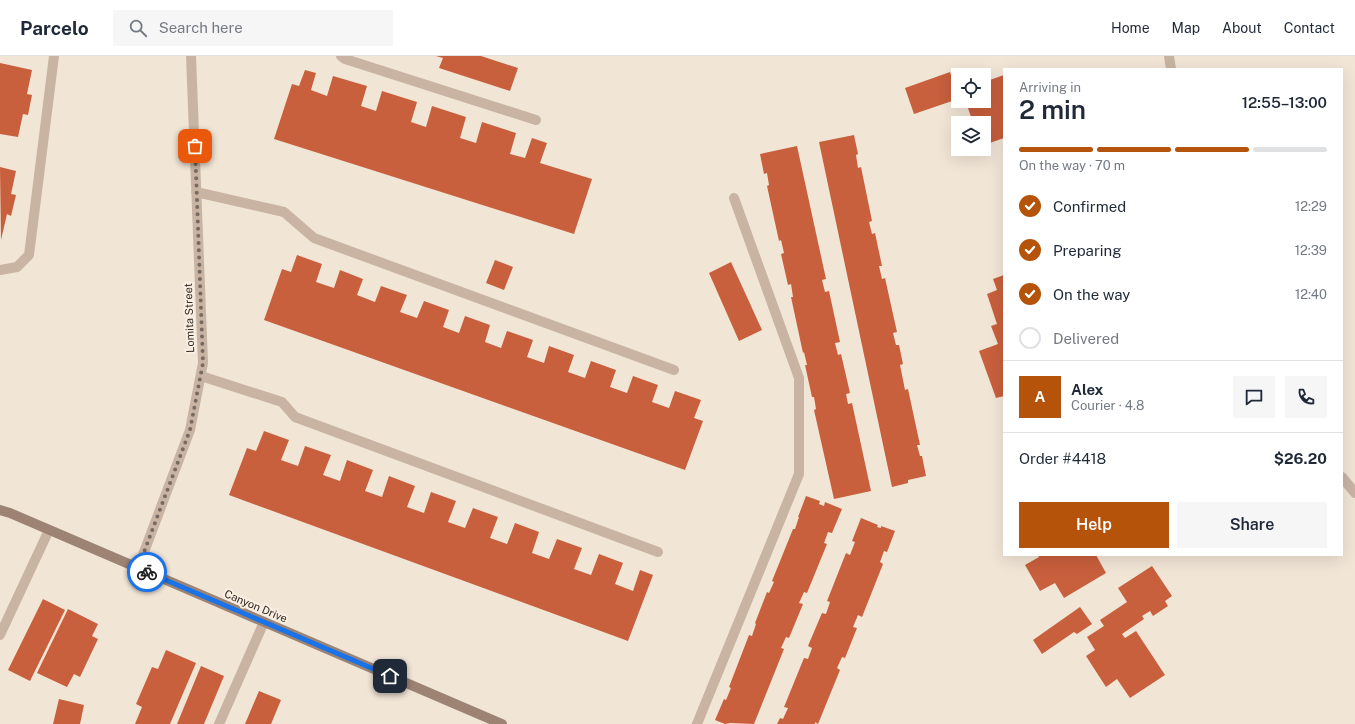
<!DOCTYPE html>
<html lang="en">
<head>
<meta charset="utf-8">
<style>
  body { margin:0; font-family:"Public Sans",sans-serif; background:#f6f6f7; color:#1f2937; height:100vh; display:flex; flex-direction:column; font-size:15px; white-space:nowrap }
  * { box-sizing:border-box; margin:0 }
  p { font-size:13px; color:#747a83 }
  .icon { flex:none; width:22px; height:22px; fill:none; stroke:currentColor; stroke-width:2; stroke-linecap:round; stroke-linejoin:round }
  .map { position:relative; flex:1; overflow:hidden }
  .sheet { position:absolute; left:1003px; top:12px; width:340px; height:488px; display:flex; flex-direction:column; background:#fff; border-radius:0px; box-shadow:0 4px 16px #0002 }
  .sheet>* { flex:none }
  .fabs { position:absolute; left:951px; top:12px; display:grid; gap:8px }
  .fabs a { display:grid; place-items:center; width:40px; height:40px; border-radius:0px; background:#fff; box-shadow:0 4px 16px #0002; font-size:20px }
  .pin { position:absolute; display:grid; place-items:center; width:34px; height:34px; color:#fff; margin:-17px; border-radius:8px; box-shadow:0 2px 6px #0006 }
  .courier { position:absolute; display:grid; place-items:center; width:40px; height:40px; margin:-20px; border:3px solid #1a73e8; border-radius:50%; background:#fff; color:#222; box-shadow:0 1px 5px #0007 }
  .summary em { font-style:normal; font-weight:600 }
  .summary div { display:flex; flex-direction:column-reverse }
  .summary { display:flex; align-items:center; justify-content:space-between; height:68px; padding:0 16px }
  h1 { font-size:26px; font-weight:600; line-height:30px }
  .bar { display:grid; grid-template-columns:repeat(4,1fr); gap:6px 4px; align-content:center; height:48px; padding:0 16px }
  .bar i { height:5px; border-radius:3px; background:#e0e1e3 }
  .bar .on { background:#b45309 }
  .bar p { grid-column:span 4 }
  .line { display:flex; align-items:center; gap:10px; padding:0 16px; border-top:1px solid #e0e1e3 }
  .line div { flex:1 }
  .round { display:grid; place-items:center; flex:none; width:42px; height:42px; border-radius:0px; background:#f6f6f7 }
  ol { padding:0 16px; list-style:none }
  li { display:flex; align-items:center; gap:12px; height:44px }
  li p { margin-inline-start:auto }
  li .icon { padding:4px; border-radius:50%; background:#b45309; color:#fff; stroke-width:4 }
  li:last-child { color:#747a83 }
  li i { width:22px; height:22px; border:2px solid #e0e1e3; border-radius:50% }
  .action { display:flex; gap:8px; margin-top:auto; padding:8px 16px }
  .action a { flex:1; height:46px; border-radius:0px; background:#b45309; color:#fff; font-size:16px; font-weight:600; line-height:46px; text-align:center }
  .action a+a { background:#f6f6f7; color:#1f2937 }
  header { display:flex; align-items:center; gap:24px; box-sizing:border-box; height:56px; padding:0 20px; background:#fff; border-bottom:1px solid #e0e1e3 }
  header strong { font-size:19px }
  nav { display:flex; gap:22px; margin-inline-start:auto; font-size:14px }
  .search { width:280px; height:36px; background:#f6f6f7; display:flex; align-items:center; gap:10px; box-sizing:border-box; padding:0 14px; border-radius:0px; color:#747a83; font-size:15px }
  .map>svg:first-child { display:block }
</style>
</head>
<body>
<header>
<strong>Parcelo</strong>
<div class="search"><svg class="icon" aria-label="search" viewBox="0 0 24 24"><circle cx="10" cy="10" r="6"/><path d="M15 15l6 6"/></svg>Search here</div>
<nav><a>Home</a><a>Map</a><a>About</a><a>Contact</a></nav>
</header>
<div class="map">
<svg width="1355" height="668" viewBox="0 0 1355 668">
  <rect width="100%" height="100%" fill="#f1e5d6"/>
  <!-- building -->
  <path fill="#c85f3d" d="M 436,0 L 481,0 L 518,12 L 510,35 L 439,12 L 443,2 Z
    M 0,7 L 32,14 L 27,38 L 32,39 L 28,59 L 23,58 L 18,81 L 0,78 Z
    M 305,14 L 316,17 L 311,34 L 327,40 L 333,20 L 367,30 L 361,50 L 376,55 L 382,35 L 417,46 L 411,66 L 426,71 L 432,50 L 466,61 L 460,82 L 476,87 L 482,66 L 516,77 L 510,98 L 525,102 L 532,82 L 547,87 L 540,107 L 592,123 L 574,178 L 274,83 L 292,28 L 299,30 Z
    M 950,16 L 958,39 L 958,43 L 914,58 L 905,32 Z
    M 1004,19 L 1004,82 L 984,89 L 984,67 L 973,67 L 967,49 L 965,50 L 963,45 L 984,45 L 984,26 Z
    M 854,79 L 858,98 L 856,99 L 858,112 L 861,111 L 872,165 L 869,166 L 872,178 L 875,177 L 882,210 L 879,210 L 882,223 L 885,222 L 897,276 L 893,277 L 896,289 L 899,289 L 903,308 L 900,309 L 905,334 L 908,333 L 920,389 L 917,389 L 920,400 L 922,400 L 926,420 L 908,424 L 908,427 L 892,431 L 819,86 Z
    M 797,90 L 826,223 L 822,224 L 825,236 L 829,235 L 840,286 L 835,287 L 838,299 L 841,298 L 850,337 L 846,338 L 848,348 L 852,347 L 871,435 L 834,443 L 814,354 L 816,353 L 814,341 L 812,341 L 805,309 L 807,309 L 804,296 L 803,297 L 791,241 L 793,241 L 791,228 L 788,229 L 781,198 L 784,197 L 781,184 L 779,185 L 767,130 L 769,129 L 767,117 L 764,118 L 760,98 Z
    M 0,111 L 16,115 L 11,138 L 16,139 L 11,160 L 7,158 L 1,184 Z
    M 297,199 L 322,208 L 316,226 L 334,232 L 340,214 L 363,223 L 357,239 L 375,246 L 381,230 L 407,239 L 400,256 L 417,262 L 424,245 L 449,254 L 443,271 L 459,277 L 465,260 L 490,269 L 485,286 L 501,292 L 507,275 L 533,284 L 527,301 L 544,307 L 549,290 L 574,299 L 568,316 L 585,322 L 591,305 L 616,314 L 610,331 L 627,337 L 633,320 L 658,329 L 652,346 L 669,352 L 675,335 L 701,344 L 694,362 L 703,365 L 685,414 L 264,264 L 282,213 L 291,216 Z
    M 495,204 L 513,211 L 504,234 L 486,227 Z
    M 731,206 L 762,274 L 739,285 L 709,217 Z
    M 1004,219 L 1004,340 L 996,342 L 979,295 L 998,288 L 991,270 L 997,268 L 987,238 L 997,234 L 993,223 Z
    M 264,375 L 289,384 L 281,404 L 298,410 L 305,390 L 331,399 L 323,419 L 340,425 L 347,404 L 373,414 L 365,435 L 382,441 L 389,420 L 415,430 L 407,451 L 424,457 L 431,436 L 456,445 L 448,466 L 465,472 L 473,452 L 498,461 L 490,482 L 507,488 L 515,467 L 539,476 L 532,497 L 549,503 L 557,483 L 582,492 L 574,513 L 591,519 L 599,498 L 623,507 L 615,528 L 633,535 L 640,514 L 653,519 L 628,585 L 229,439 L 247,392 L 256,395 Z
    M 806,440 L 820,445 L 819,448 L 824,450 L 825,446 L 842,453 L 832,477 L 828,476 L 824,487 L 827,488 L 807,537 L 804,536 L 799,547 L 803,548 L 789,582 L 786,581 L 781,592 L 784,593 L 754,668 L 730,667 L 725,668 L 715,664 L 724,643 L 726,644 L 731,632 L 729,631 L 749,579 L 752,580 L 756,568 L 755,567 L 767,536 L 769,537 L 774,526 L 772,525 L 793,473 L 795,473 L 799,461 L 798,461 Z
    M 861,462 L 878,469 L 877,471 L 881,472 L 881,470 L 895,475 L 887,496 L 884,495 L 880,506 L 883,508 L 862,561 L 858,559 L 853,571 L 857,572 L 845,602 L 842,601 L 837,612 L 840,614 L 818,668 L 815,666 L 815,668 L 777,668 L 780,662 L 783,663 L 788,652 L 784,651 L 804,602 L 808,603 L 812,592 L 808,590 L 822,557 L 826,558 L 830,546 L 827,545 L 846,497 L 850,499 L 855,486 L 852,485 Z
    M 1038,499 L 1096,499 L 1106,517 L 1064,542 L 1055,527 L 1040,535 L 1025,509 L 1039,501 Z
    M 1152,510 L 1172,540 L 1165,545 L 1168,550 L 1153,560 L 1150,555 L 1142,560 L 1144,563 L 1122,578 L 1125,582 L 1136,575 L 1165,619 L 1130,642 L 1117,623 L 1106,631 L 1086,600 L 1095,594 L 1087,581 L 1104,570 L 1100,564 L 1127,546 L 1118,532 Z
    M 43,543 L 65,554 L 30,625 L 8,614 Z
    M 1080,551 L 1092,568 L 1077,578 L 1074,576 L 1042,598 L 1033,584 Z
    M 68,553 L 98,568 L 92,580 L 98,583 L 80,621 L 74,618 L 67,631 L 37,617 Z
    M 166,594 L 196,607 L 170,668 L 135,668 L 142,651 L 136,648 L 152,611 L 158,613 Z
    M 201,610 L 224,620 L 204,668 L 177,668 Z
    M 259,635 L 281,644 L 271,668 L 245,668 Z
    M 59,643 L 84,649 L 80,668 L 53,668 Z"/>
  <g fill="none" stroke-linecap="round" stroke-linejoin="round">
    <!-- service -->
    <path stroke="#c9b4a3" stroke-width="10" d="M 0,214 L 17,211 L 29,199 L 54,0
      M 0,579 L 49,474
      M 697,668 L 799,418 L 799,322 L 734,142"/>
    <!-- minor -->
    <path stroke="#c9b4a3" stroke-width="10" d="M 341,0 L 345,3 L 536,64
      M 196,136 L 284,156 L 314,182 L 674,314
      M 201,320 L 282,346 L 295,361 L 658,496
      M 138,512 L 190,374 L 203,307 L 191,0
      M 219,668 L 264,566"/>
    <!-- tertiary -->
    <path stroke="#c9b4a3" stroke-width="10" d="M 1169,0 L 1171,13
      M 1342,421 L 1355,437"/>
    <!-- secondary -->
    <path stroke="#9c8374" stroke-width="10" d="M 0,454 L 10,457 L 502,668"/>
  </g>
  <g fill="none" stroke-linecap="round" stroke-linejoin="round">
    <!-- done -->
    <path stroke="#766b63" stroke-width="4" stroke-dasharray="0 7.2" d="M 147,516 L 138,512 L 190,374 L 203,307 L 195,90"/>
    <!-- route -->
    <path stroke="#1a73e8" stroke-width="5" d="M 147,516 L 390,620"/>
  </g>
  <g text-anchor="middle" stroke-width="4" stroke-linejoin="round" paint-order="stroke">
    <!-- street labels -->
    <g font-size="11" fill="#342a25" stroke="#f9efe2">
      <text transform="translate(189 262) rotate(-92)" y="4">Lomita Street</text>
      <text transform="translate(256 550) rotate(23)" y="4">Canyon Drive</text>
    </g>
  </g>
</svg>
<div class="fabs">
<a><svg class="icon" aria-label="locate" viewBox="0 0 24 24"><circle cx="12" cy="12" r="6"/><path d="M12 2v4M12 18v4M2 12h4M18 12h4"/></svg></a>
<a><svg class="icon" aria-label="layers" viewBox="0 0 24 24"><path d="M12 4l9 5-9 5-9-5zM3 14l9 5 9-5"/></svg></a>
</div>
<div class="pin" style="left:195px;top:90px;background:#ea580c"><svg class="icon" aria-label="bag" viewBox="0 0 24 24"><path d="M5 8h14l-1 12H6zM9 8a3 3 0 0 1 6 0"/></svg></div>
<div class="pin" style="left:390px;top:620px;background:#1f2937"><svg class="icon" aria-label="home" viewBox="0 0 24 24"><path d="M3 11l9-7 9 7M6 9v11h12V9"/></svg></div>
<div class="courier" style="left:147px;top:516px"><svg class="icon" aria-label="bike" viewBox="0 0 24 24"><circle cx="6" cy="16" r="4"/><circle cx="18" cy="16" r="4"/><path d="M6 16l4-8h5l3 8M10 8l3 8H6M13 5h3"/></svg></div>
<section class="sheet">
<div class="summary"><div><h1>2 min</h1><p>Arriving in</p></div><em>12:55–13:00</em></div>
<div class="bar"><i class="on"></i><i class="on"></i><i class="on"></i><i></i><p>On the way · 70 m</p></div>
<ol>
<li><svg class="icon" aria-label="check" viewBox="0 0 24 24"><path d="M5 12l5 5 9-10"/></svg>Confirmed<p>12:29</p></li>
<li><svg class="icon" aria-label="check" viewBox="0 0 24 24"><path d="M5 12l5 5 9-10"/></svg>Preparing<p>12:39</p></li>
<li><svg class="icon" aria-label="check" viewBox="0 0 24 24"><path d="M5 12l5 5 9-10"/></svg>On the way<p>12:40</p></li>
<li><i></i>Delivered</li>
</ol>
<div class="line" style="height:72px"><b class="round" style="background:#b45309;color:#fff">A</b><div><b>Alex</b><p>Courier · 4.8</p></div><a class="round"><svg class="icon" aria-label="chat" viewBox="0 0 24 24"><path d="M4 5h16v11H9l-5 4z"/></svg></a><a class="round"><svg class="icon" aria-label="phone" viewBox="0 0 24 24"><path d="M5 4h4l2 5-3 2q2 4 5 5l2-3 5 2v4C11 20 4 13 5 4z"/></svg></a></div>
<div class="line" style="height:52px"><div>Order #4418</div><b>$26.20</b></div>
<div class="action"><a>Help</a><a>Share</a></div>
</section>
</div>
</body>
</html>
